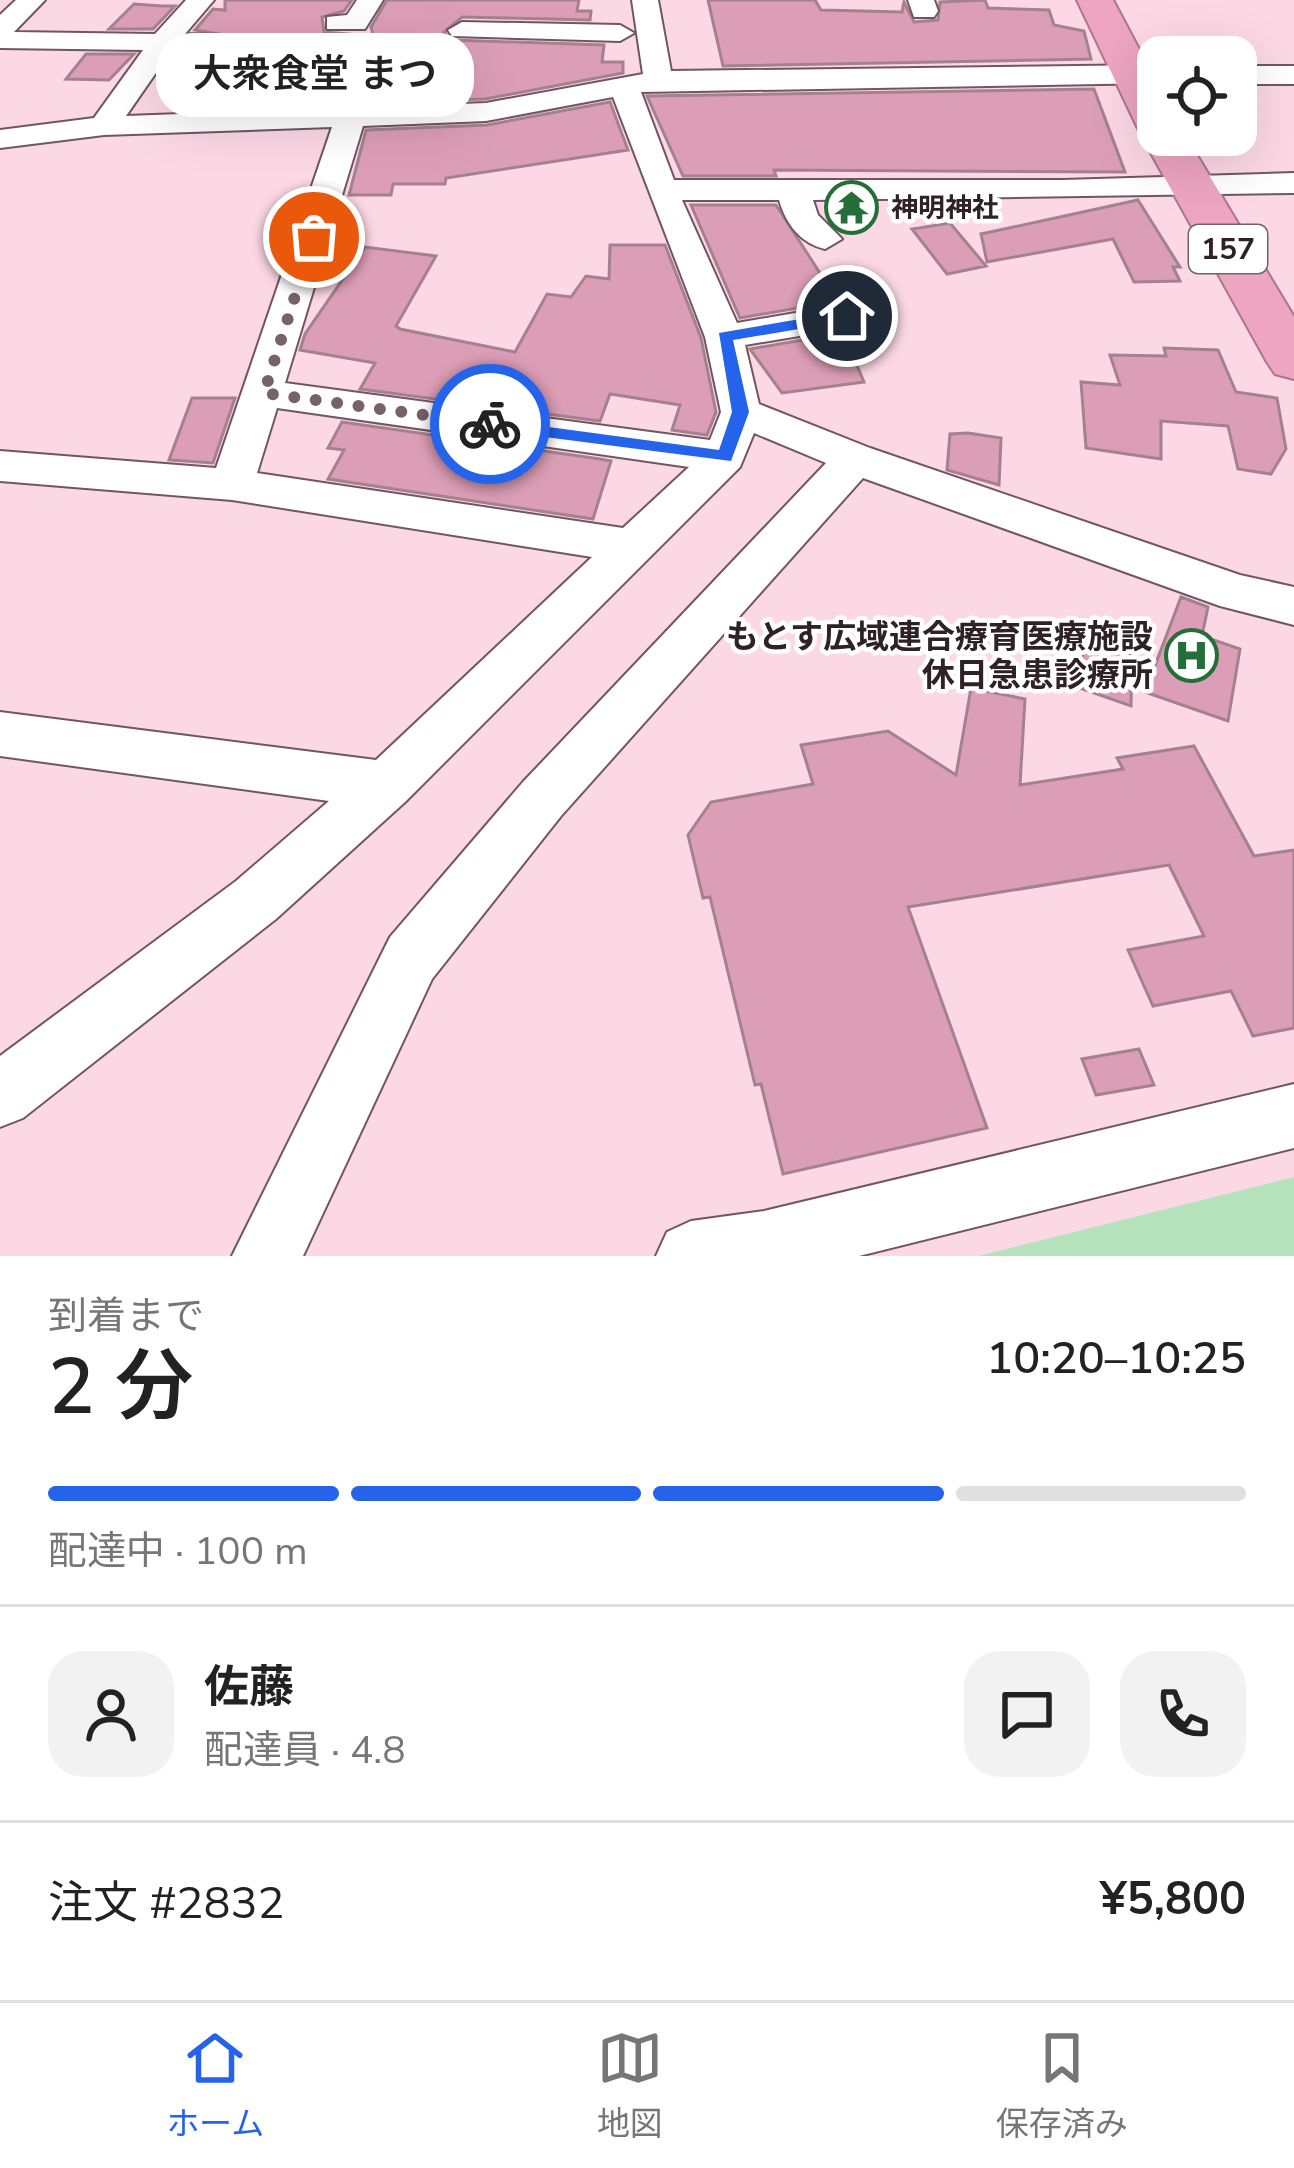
<!DOCTYPE html>
<html lang="ja">
<head>
<meta charset="utf-8">
<style>
  body { margin:0; font-family:"Nunito Sans","Noto Sans JP",sans-serif; background:#f2f2f2; color:#222; height:100vh; display:flex; flex-direction:column; font-size:45px; white-space:nowrap }
  * { box-sizing:border-box; margin:0 }
  p { font-size:39px; color:#767676 }
  .icon { flex:none; width:66px; height:66px; fill:none; stroke:currentColor; stroke-width:2; stroke-linecap:round; stroke-linejoin:round }
  .map { position:relative; height:1256px; overflow:hidden }
  .drawer { display:flex; flex-direction:column; background:#fff; flex:1 }
  .drawer>* { flex:none }
  .buttons { position:absolute; left:1137px; top:36px; display:grid; gap:24px }
  .buttons a { display:grid; place-items:center; width:120px; height:120px; border-radius:24px; background:#fff; box-shadow:0 12px 48px #0002; font-size:60px }
  .pin { position:absolute; display:grid; place-items:center; width:102px; height:102px; color:#fff; margin:-51px; border:6px solid #fff; border-radius:50%; box-shadow:0 3px 12px #0007 }
  .courier { position:absolute; display:grid; place-items:center; width:120px; height:120px; margin:-60px; border:9px solid #2563eb; border-radius:50%; background:#fff; color:#222; box-shadow:0 3px 15px #0007 }
  .bubble { position:absolute; height:84px; border-radius:36px; background:#fff; box-shadow:0 12px 48px #0002; font-size:39px; font-weight:600; line-height:84px; text-align:center }
  .head em { font-style:normal; font-weight:600 }
  .head div { display:flex; flex-direction:column-reverse }
  .head { display:flex; align-items:center; justify-content:space-between; height:204px; padding:0 48px }
  h1 { font-size:78px; font-weight:600; line-height:90px }
  .bar { display:grid; grid-template-columns:repeat(4,1fr); gap:18px 12px; align-content:center; height:144px; padding:0 48px }
  .bar i { height:15px; border-radius:9px; background:#e0e0e0 }
  .bar .selected { background:#2563eb }
  .bar p { grid-column:span 4 }
  .line { display:flex; align-items:center; gap:30px; padding:0 48px; border-top:3px solid #e0e0e0 }
  .line div { flex:1 }
  .round { display:grid; place-items:center; flex:none; width:126px; height:126px; border-radius:36px; background:#f2f2f2 }
  .tabs { display:flex; justify-content:space-around; align-items:center; height:168px; border-top:3px solid #e0e0e0; background:#fff; font-size:33px; color:#767676 }
  .tabs a { display:grid; justify-items:center; gap:6px }
  .tabs .selected { color:#2563eb }
  .map>svg:first-child { display:block }
</style>
</head>
<body>
<div class="map">
<svg width="1294" height="1256" viewBox="0 0 1294 1256">
  <rect width="100%" height="100%" fill="#fcd8e5"/>
  <!-- green -->
  <path fill="#b4e2bb" d="M 1294,1177 L 1294,1256 L 978,1256 Z"/>
  <!-- building -->
  <path fill="#dc9eb6" stroke="#a3828e" stroke-width="3" d="M 225,0 L 352,0 L 344,11 L 322,17 L 324,32 L 349,34 L 339,54 L 195,30 L 213,9 L 225,10 Z
    M 387,0 L 579,0 L 577,11 L 591,11 L 590,20 L 462,17 L 444,32 L 452,40 L 604,45 L 602,62 L 623,62 L 623,73 L 485,99 L 391,102 L 398,66 L 379,57 L 371,27 Z
    M 708,0 L 815,0 L 821,10 L 902,12 L 904,2 L 914,22 L 938,20 L 940,2 L 985,0 L 988,8 L 1049,10 L 1054,25 L 1084,31 L 1091,59 L 723,66 Z
    M 134,4 L 162,6 L 175,6 L 153,29 L 109,29 Z
    M 86,54 L 134,54 L 109,80 L 66,79 Z
    M 173,56 L 220,56 L 290,76 L 328,79 L 316,105 L 244,105 L 258,82 L 208,80 L 215,68 L 166,66 Z
    M 1094,89 L 1125,172 L 774,170 L 776,176 L 683,176 L 647,96 Z
    M 610,102 L 628,150 L 446,178 L 445,184 L 393,184 L 391,195 L 349,195 L 366,130 L 487,125 Z
    M 1138,200 L 1180,267 L 1173,267 L 1180,281 L 1134,282 L 1113,239 L 987,262 L 981,234 Z
    M 691,205 L 776,205 L 838,301 L 740,318 Z
    M 950,223 L 986,266 L 947,274 L 912,229 Z
    M 610,245 L 665,245 L 701,338 L 716,412 L 707,435 L 672,430 L 680,405 L 610,394 L 600,421 L 360,389 L 375,363 L 300,350 L 305,334 L 365,247 L 436,256 L 396,326 L 400,329 L 515,352 L 547,294 L 571,297 L 586,276 L 609,279 Z
    M 843,333 L 864,382 L 782,393 L 750,349 Z
    M 1164,348 L 1218,350 L 1236,392 L 1277,398 L 1286,449 L 1271,474 L 1238,469 L 1228,426 L 1161,421 L 1161,459 L 1086,448 L 1081,382 L 1120,385 L 1110,355 L 1166,356 Z
    M 192,398 L 235,398 L 213,463 L 169,460 Z
    M 342,422 L 600,459 L 611,461 L 593,519 L 328,479 L 344,450 L 328,448 Z
    M 968,433 L 1001,438 L 999,485 L 947,470 L 950,434 Z
    M 1181,597 L 1208,607 L 1202,636 L 1240,649 L 1228,721 L 1145,692 Z
    M 1087,641 L 1132,656 L 1131,706 L 1074,686 Z
    M 971,688 L 1025,699 L 1020,785 L 1123,769 L 1117,758 L 1194,746 L 1254,856 L 1294,850 L 1294,1028 L 1253,1036 L 1231,991 L 1153,1006 L 1128,950 L 1204,936 L 1169,865 L 908,907 L 987,1128 L 783,1174 L 761,1084 L 755,1085 L 710,897 L 703,898 L 688,835 L 711,802 L 813,784 L 801,745 L 888,731 L 956,775 Z
    M 1139,1049 L 1154,1085 L 1096,1095 L 1082,1059 Z"/>
  <g fill="none" stroke-linecap="round" stroke-linejoin="round">
    <defs>
      <path id="minor" d="M 16,0 L 45,0 L 14,32 L 155,34 L 186,0 L 214,0 L 185,34 L 223,35 L 293,54 L 390,63 L 395,69 L 385,107 L 486,103 L 643,74 L 632,0 L 658,0 L 671,71 L 1158,65 L 1158,83 L 641,92 L 674,180 L 1063,180 L 1294,173 L 1294,193 L 813,200 L 818,215 L 842,239 L 825,249 C 800,243 786,224 779,200 L 682,200 L 737,323 L 847,304 L 866,316 L 847,328 L 745,345 L 759,404 L 870,448 L 1240,575 L 1294,587 L 1294,625 L 1220,606 L 863,478 L 561,816 L 432,979 L 303,1256 L 232,1256 L 390,937 L 523,782 L 826,463 L 754,433 L 740,467 L 405,802 L 276,919 L 23,1118 L 0,1127 L 0,1056 L 236,881 L 329,801 L 0,756 L 0,712 L 376,760 L 592,557 L 232,500 L 0,481 L 0,451 L 216,468 L 332,127 L 104,135 L 0,148 L 0,130 L 94,118 L 143,50 L 0,48 L 0,15 ZM 171,51 L 221,51 L 291,72 L 363,77 L 355,105 L 349,108 L 126,116 ZM 613,97 L 705,337 L 721,412 L 710,440 L 285,383 L 363,126 L 486,121 ZM 277,408 L 689,467 L 623,528 L 257,473 Z
        M 357,0 L 383,0 L 365,29 L 327,29 L 327,17 L 347,15 Z
        M 908,0 L 934,0 L 938,11 L 934,17 L 914,17 Z
        M 462,22 L 620,25 L 634,33 L 620,41 L 452,36 L 448,30 Z
        M 1236,66 L 1294,66 L 1294,84 L 1236,84 Z
        M 1294,1084 L 1294,1148 L 859,1256 L 656,1256 L 667,1232 L 691,1221 L 764,1211 Z"/>
      <path id="highway" d="M 1077,0 L 1113,0 L 1158,85 L 1158,135 L 1185,135 L 1294,317 L 1294,379 L 1275,374 L 1267,362 L 1141,135 Z"/>
    </defs>
    <!-- minor casing -->
    <use href="#minor" stroke="#735560" stroke-width="4"/>
    <!-- highway casing -->
    <use href="#highway" stroke="#aa778b" stroke-width="4"/>
    <!-- minor -->
    <use href="#minor" fill="#fff" fill-rule="evenodd"/>
    <!-- highway -->
    <use href="#highway" fill="#eda5c1" fill-rule="evenodd"/>
  </g>
  <!-- route -->
  <path fill="#2563eb" d="M 847,311 L 852,320 L 733,340 L 749,412 L 731,461 L 490,430 L 482,424 L 490,419 L 719,450 L 732,412 L 719,333 Z"/>
  <g fill="none" stroke-linecap="round" stroke-linejoin="round">
    <!-- done -->
    <path stroke="#77626a" stroke-width="12" stroke-dasharray="0 21.6" d="M 314,237 L 264,393 L 490,424"/>
  </g>
  <!-- icons -->
  <defs>
    <symbol id="temple-ring" viewBox="-11 -11 22 22"><circle r="9.5" fill="#fff" stroke="#256d39" stroke-width="1.5"/><path d="M0-6L5-2H3V0L6.5 2.5H4V6H1.5V3h-3V6H-4V2.5H-6.5L-3 0V-2H-5Z" fill="#256d39"/></symbol>
    <symbol id="hospital-ring" viewBox="-11 -11 22 22"><circle r="9.5" fill="#fff" stroke="#256d39" stroke-width="1.5"/><path d="M-5-5h3v3.5h4V-5h3V5h-3V1.5h-4V5h-3Z" fill="#256d39"/></symbol>
  </defs>
  <g fill-rule="evenodd">
    <use href="#temple-ring" x="822" y="178" width="59" height="59"/>
    <use href="#hospital-ring" x="1162" y="626" width="59" height="59"/>
  </g>
  <g text-anchor="middle" stroke-width="9" stroke-linejoin="round" paint-order="stroke">
    <!-- far-poi labels -->
    <g font-size="27" font-weight="bold" fill="#2f2227" stroke="#fff" text-anchor="start">
      <text x="891" y="217">神明神社</text>
    </g>
    <!-- shield labels -->
    <rect fill="#fff" stroke="#6d6468" stroke-width="3" x="1189" y="225" width="78" height="48" rx="9"/>
    <g font-size="30" font-weight="bold" fill="#2f2227">
      <text x="1228" y="259">157</text>
    </g>
    <!-- poi labels -->
    <g font-size="33" font-weight="bold" fill="#2f2227" stroke="#fff" text-anchor="end">
      <text x="1153" y="648">もとす広域連合療育医療施設<tspan x="1153" dy="38">休日急患診療所</tspan></text>
    </g>
  </g>
</svg>
<div class="buttons">
<a><svg class="icon" aria-label="locate" viewBox="0 0 24 24"><circle cx="12" cy="12" r="6"/><path d="M12 2v4M12 18v4M2 12h4M18 12h4"/></svg></a>
</div>
<div class="pin" style="left:314px;top:237px;background:#ea580c"><svg class="icon" aria-label="bag" viewBox="0 0 24 24"><path d="M5 8h14l-1 12H6zM9 8a3 3 0 0 1 6 0"/></svg></div>
<div class="pin" style="left:847px;top:316px;background:#1f2937"><svg class="icon" aria-label="home" viewBox="0 0 24 24"><path d="M3 11l9-7 9 7M6 9v11h12V9"/></svg></div>
<div class="courier" style="left:490px;top:424px"><svg class="icon" aria-label="bike" viewBox="0 0 24 24"><circle cx="6" cy="16" r="4"/><circle cx="18" cy="16" r="4"/><path d="M6 16l4-8h5l3 8M10 8l3 8H6M13 5h3"/></svg></div>
<div class="bubble" style="left:156px;top:33px;width:318px">大衆食堂 まつ</div>
</div>
<section class="drawer">
<div class="head"><div><h1>2 分</h1><p>到着まで</p></div><em>10:20–10:25</em></div>
<div class="bar"><i class="selected"></i><i class="selected"></i><i class="selected"></i><i></i><p>配達中 · 100 m</p></div>
<div class="line" style="height:216px"><a class="round"><svg class="icon" aria-label="person" viewBox="0 0 24 24"><circle cx="12" cy="8" r="4"/><path d="M4 21q1-7 8-7t8 7"/></svg></a><div><b>佐藤</b><p>配達員 · 4.8</p></div><a class="round"><svg class="icon" aria-label="chat" viewBox="0 0 24 24"><path d="M4 5h16v11H9l-5 4z"/></svg></a><a class="round"><svg class="icon" aria-label="phone" viewBox="0 0 24 24"><path d="M5 4h4l2 5-3 2q2 4 5 5l2-3 5 2v4C11 20 4 13 5 4z"/></svg></a></div>
<div class="line" style="height:156px"><div>注文 #2832</div><b>¥5,800</b></div>
</section>
<nav class="tabs">
<a class="selected"><svg class="icon" aria-label="home" viewBox="0 0 24 24"><path d="M3 11l9-7 9 7M6 9v11h12V9"/></svg>ホーム</a>
<a><svg class="icon" aria-label="map" viewBox="0 0 24 24"><path d="M3 6l6-2 6 2 6-2v14l-6 2-6-2-6 2zM9 4v14M15 6v14"/></svg>地図</a>
<a><svg class="icon" aria-label="saved" viewBox="0 0 24 24"><path d="M7 4h10v16l-5-4-5 4z"/></svg>保存済み</a>
</nav>
</body>
</html>
